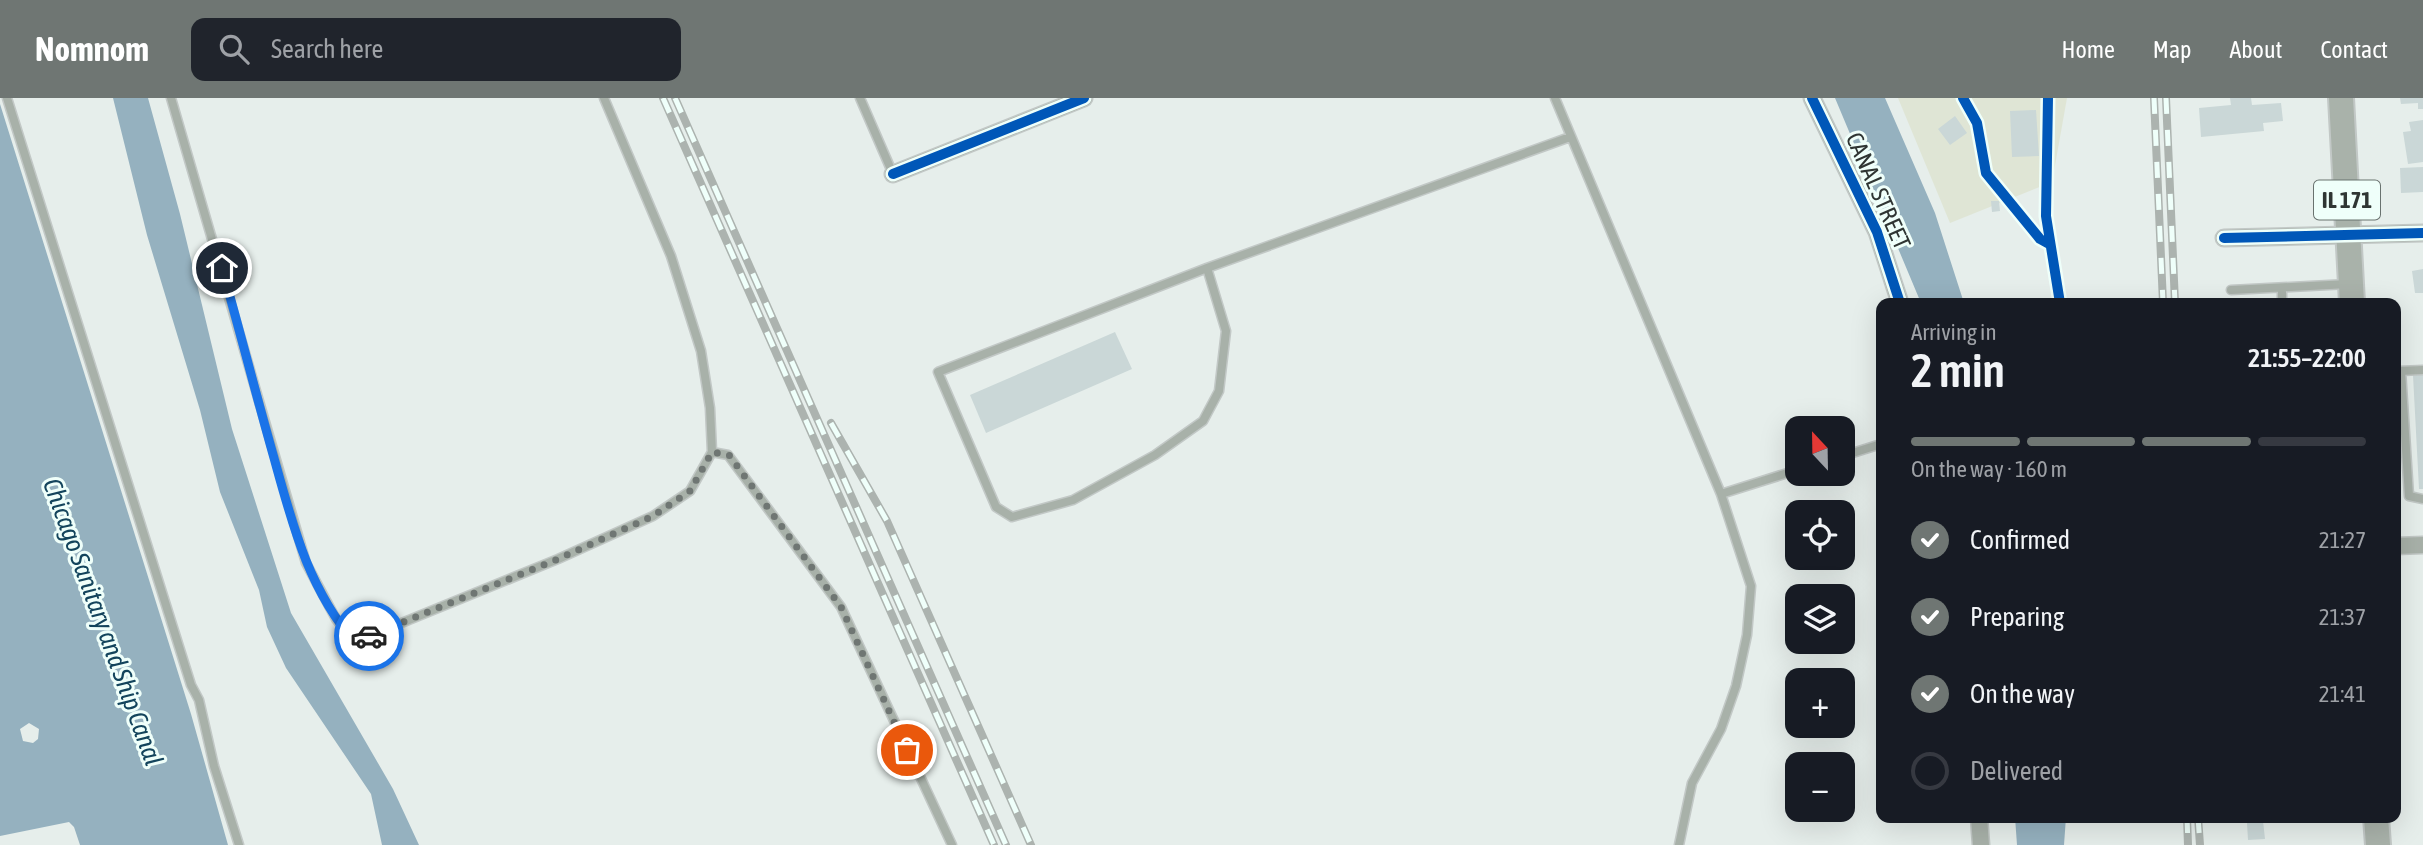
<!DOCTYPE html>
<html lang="en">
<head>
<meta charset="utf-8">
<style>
  body { margin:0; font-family:"Asap Condensed",sans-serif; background:#20242c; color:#f1f3f6; height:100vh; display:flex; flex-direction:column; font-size:26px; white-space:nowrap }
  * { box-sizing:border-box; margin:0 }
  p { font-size:23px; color:#9ea1a6 }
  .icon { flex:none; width:38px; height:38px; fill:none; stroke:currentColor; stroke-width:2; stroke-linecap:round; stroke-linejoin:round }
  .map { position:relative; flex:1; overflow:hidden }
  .side { position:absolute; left:1876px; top:200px; width:525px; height:525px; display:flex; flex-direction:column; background:#171b24; border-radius:14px; box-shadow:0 7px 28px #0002 }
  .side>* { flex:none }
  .needle { width:46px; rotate:338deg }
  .fabs { position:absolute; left:1785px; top:318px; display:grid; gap:14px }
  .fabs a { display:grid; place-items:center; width:70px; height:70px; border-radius:14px; background:#171b24; box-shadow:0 7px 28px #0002; font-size:35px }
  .pin { position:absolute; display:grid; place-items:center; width:60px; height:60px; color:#fff; margin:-30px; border:4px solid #fff; border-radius:50%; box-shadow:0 2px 7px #0007 }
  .courier { position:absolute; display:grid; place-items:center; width:70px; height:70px; margin:-35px; border:5px solid #1a73e8; border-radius:50%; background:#fff; color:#222; box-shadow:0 2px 9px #0007 }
  .summary em { font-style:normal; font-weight:600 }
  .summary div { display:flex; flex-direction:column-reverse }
  .summary { display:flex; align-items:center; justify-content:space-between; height:119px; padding:0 35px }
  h1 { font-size:46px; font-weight:600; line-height:52px }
  .bar { display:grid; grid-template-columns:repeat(4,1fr); gap:10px 7px; align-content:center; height:84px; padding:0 35px }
  .bar i { height:9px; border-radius:5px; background:#363941 }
  .bar .selected { background:#6f7673 }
  .bar p { grid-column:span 4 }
  ol { padding:0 35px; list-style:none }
  li { display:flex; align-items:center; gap:21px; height:77px }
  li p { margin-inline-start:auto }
  li .icon { padding:7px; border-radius:50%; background:#6f7673; color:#fff; stroke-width:4 }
  li:last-child { color:#9ea1a6 }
  li i { width:38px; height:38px; border:4px solid #363941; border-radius:50% }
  header { display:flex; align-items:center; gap:42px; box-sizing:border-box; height:98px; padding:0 35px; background:#6f7673; color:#fff }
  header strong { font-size:33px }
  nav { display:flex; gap:38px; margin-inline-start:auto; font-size:24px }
  .search { width:490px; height:63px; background:#20242c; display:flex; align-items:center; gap:18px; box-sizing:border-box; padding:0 24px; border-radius:14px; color:#9ea1a6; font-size:26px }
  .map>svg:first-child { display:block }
</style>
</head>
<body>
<header>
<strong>Nomnom</strong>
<div class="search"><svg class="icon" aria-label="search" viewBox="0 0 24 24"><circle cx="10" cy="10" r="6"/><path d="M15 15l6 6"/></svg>Search here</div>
<nav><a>Home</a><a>Map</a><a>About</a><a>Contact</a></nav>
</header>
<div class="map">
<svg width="2423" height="747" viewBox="0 0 2423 747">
  <rect width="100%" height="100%" fill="#e6eeeb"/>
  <!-- green -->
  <path fill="#dfe5d5" d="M 1898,0 L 2067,0 L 2052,84 L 1950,125 Z"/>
  <!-- water -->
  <path fill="#95b1bf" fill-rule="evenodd" d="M 113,0 L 148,0 L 180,116 L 232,331 L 291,515 L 393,691 L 419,747 L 382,747 L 371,696 L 286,570 L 267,529 L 259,492 L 220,394 L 200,312 L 147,137 Z
    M 1835,0 L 1885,0 L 1935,115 L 1964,205 L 1921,205 Z
    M 0,6 L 191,616 L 228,747 L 80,747 L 74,729 L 69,724 L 0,738 ZM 29,625 L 39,631 L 38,641 L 33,645 L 23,643 L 20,631 Z
    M 2015,719 L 2066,719 L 2064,747 L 2017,747 Z"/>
  <!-- building -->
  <path fill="#cad7d7" d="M 2230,0 L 2251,0 L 2252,7 L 2281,5 L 2283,23 L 2263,25 L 2264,33 L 2201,39 L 2199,10 L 2231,7 Z
    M 2400,0 L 2423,0 L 2423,11 L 2418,11 L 2418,5 L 2401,6 Z
    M 2036,12 L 2039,58 L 2012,59 L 2010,13 Z
    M 1955,18 L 1967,35 L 1950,47 L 1938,31 Z
    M 2423,22 L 2423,64 L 2408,66 L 2403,34 L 2411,33 L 2409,24 Z
    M 2423,69 L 2423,94 L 2401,95 L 2400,70 Z
    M 1991,103 L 1999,103 L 2000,113 L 1992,114 Z
    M 2423,171 L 2423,195 L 2415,195 L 2412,173 Z
    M 1115,234 L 1132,271 L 986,335 L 970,297 Z
    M 2423,276 L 2423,391 L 2419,391 L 2413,277 Z
    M 2263,723 L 2265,741 L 2248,742 L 2247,725 Z"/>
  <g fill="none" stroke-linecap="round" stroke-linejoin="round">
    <defs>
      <path id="service" d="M 7,0 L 191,587 L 199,602 L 214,668 L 239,747
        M 171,0 L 306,465 L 336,521 L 355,544 L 558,461 L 653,418 L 690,393 L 712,354 L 710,310 L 701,253 L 671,158 L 604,0
        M 860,0 L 893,76
        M 1555,0 L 1721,396 L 1751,488 L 1747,537 L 1736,588 L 1721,631 L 1692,685 L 1679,747
        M 1207,170 L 1226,233 L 1219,293 L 1203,323 L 1155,357 L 1073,402 L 1012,419 L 996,409 L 938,274 L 1207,170 L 1570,39
        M 2282,190 L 2282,205
        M 2231,192 L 2348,186
        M 2399,273 L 2423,272
        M 2401,273 L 2409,398 L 2423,401
        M 712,354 L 728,357 L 841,509 L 952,747
        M 1843,358 L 1881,346
        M 1721,396 L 1797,372"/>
      <path id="minor" d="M 1812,0 L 1877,134 L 1900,205
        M 893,76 L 1084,0
        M 2224,140 L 2423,135
        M 2396,448 L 2423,447
        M 1979,719 L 1981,747"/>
      <path id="primary" d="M 2341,0 L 2352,205
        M 2376,719 L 2378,747"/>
    </defs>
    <!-- service casing -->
    <use href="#service" stroke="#c2c8c6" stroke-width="11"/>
    <!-- minor casing -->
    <use href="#minor" stroke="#c2c8c6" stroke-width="19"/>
    <!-- primary casing -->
    <use href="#primary" stroke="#c2c8c6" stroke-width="28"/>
    <!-- service -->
    <use href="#service" stroke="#a8b1a9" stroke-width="8"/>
    <!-- minor -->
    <use href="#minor" stroke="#a8b1a9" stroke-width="16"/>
    <!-- primary -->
    <use href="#primary" stroke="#a9b2aa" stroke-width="24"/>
    <defs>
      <path id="rail" d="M 663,0 L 994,747
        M 675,0 L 1006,747
        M 2154,0 L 2163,205
        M 2166,0 L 2175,205
        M 831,325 L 887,423 L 1031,747
        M 2187,719 L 2188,747
        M 2198,719 L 2200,747"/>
    </defs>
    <!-- rail casing -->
    <use href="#rail" stroke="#acb3af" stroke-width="8"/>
    <!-- rail -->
    <use href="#rail" stroke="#effffa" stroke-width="5" stroke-dasharray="16" stroke-linecap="butt"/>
    <defs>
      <path id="cycleway" d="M 1812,0 L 1877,134 L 1900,205
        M 1963,0 L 1977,25 L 1986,75 L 2040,141 L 2049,146
        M 2048,0 L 2046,118 L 2060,205
        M 893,76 L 1084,0
        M 2224,140 L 2423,135"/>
    </defs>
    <!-- cycleway casing -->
    <use href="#cycleway" stroke="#effffa" stroke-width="15"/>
    <!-- cycleway -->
    <use href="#cycleway" stroke="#0057b8" stroke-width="10"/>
  </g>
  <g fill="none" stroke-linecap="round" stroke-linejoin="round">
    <!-- done -->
    <path stroke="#6f7673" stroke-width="7" stroke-dasharray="0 12.6" d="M 369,538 L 558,461 L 653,418 L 690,393 L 712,354 L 729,357 L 841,509 L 907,652"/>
    <!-- route -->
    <path stroke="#1a73e8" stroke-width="9" d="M 222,170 C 240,233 256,297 274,360 C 292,425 309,493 355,544 L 369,538"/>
  </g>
  <g text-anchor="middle" stroke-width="6" stroke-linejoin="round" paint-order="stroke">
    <!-- shield labels -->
    <rect fill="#effffa" stroke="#69726f" stroke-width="2" x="2314" y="82.5" width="66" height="39" rx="5"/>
    <g font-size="23" font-weight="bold" fill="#2f3533">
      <text x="2347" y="110">IL 171</text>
    </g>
    <!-- street labels -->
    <g font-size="24" fill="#2f3533" stroke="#effffa">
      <text transform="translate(1878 93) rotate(66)" y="8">CANAL STREET</text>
    </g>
    <!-- water labels -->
    <g font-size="26" font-style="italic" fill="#13445c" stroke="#effffa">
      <text transform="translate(103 524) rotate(70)" y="9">Chicago Sanitary and Ship Canal</text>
    </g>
  </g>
</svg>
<div class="fabs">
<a><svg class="needle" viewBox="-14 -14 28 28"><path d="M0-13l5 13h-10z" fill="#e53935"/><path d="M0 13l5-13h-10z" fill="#9ea1a6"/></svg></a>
<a><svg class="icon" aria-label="locate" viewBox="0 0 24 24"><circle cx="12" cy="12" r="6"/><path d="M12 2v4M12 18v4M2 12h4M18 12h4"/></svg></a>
<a><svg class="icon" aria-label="layers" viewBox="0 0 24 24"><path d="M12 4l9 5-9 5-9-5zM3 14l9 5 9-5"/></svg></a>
<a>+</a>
<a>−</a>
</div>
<div class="pin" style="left:907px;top:652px;background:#ea580c"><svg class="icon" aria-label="bag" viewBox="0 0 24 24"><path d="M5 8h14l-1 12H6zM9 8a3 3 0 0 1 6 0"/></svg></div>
<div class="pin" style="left:222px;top:170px;background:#1f2937"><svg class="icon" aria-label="home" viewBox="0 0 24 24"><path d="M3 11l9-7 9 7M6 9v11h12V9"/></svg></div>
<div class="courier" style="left:369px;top:538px"><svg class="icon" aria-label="car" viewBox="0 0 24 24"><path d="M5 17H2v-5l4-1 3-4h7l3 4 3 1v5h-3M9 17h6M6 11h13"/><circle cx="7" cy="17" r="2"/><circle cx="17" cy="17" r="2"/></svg></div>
<section class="side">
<div class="summary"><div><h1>2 min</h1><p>Arriving in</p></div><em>21:55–22:00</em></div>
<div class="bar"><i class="selected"></i><i class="selected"></i><i class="selected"></i><i></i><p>On the way · 160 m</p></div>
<ol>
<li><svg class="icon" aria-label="check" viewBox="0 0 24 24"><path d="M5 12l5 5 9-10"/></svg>Confirmed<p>21:27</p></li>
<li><svg class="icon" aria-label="check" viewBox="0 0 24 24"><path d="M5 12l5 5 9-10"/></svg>Preparing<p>21:37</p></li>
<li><svg class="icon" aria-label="check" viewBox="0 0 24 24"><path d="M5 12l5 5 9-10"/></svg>On the way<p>21:41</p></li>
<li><i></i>Delivered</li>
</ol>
</section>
</div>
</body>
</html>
